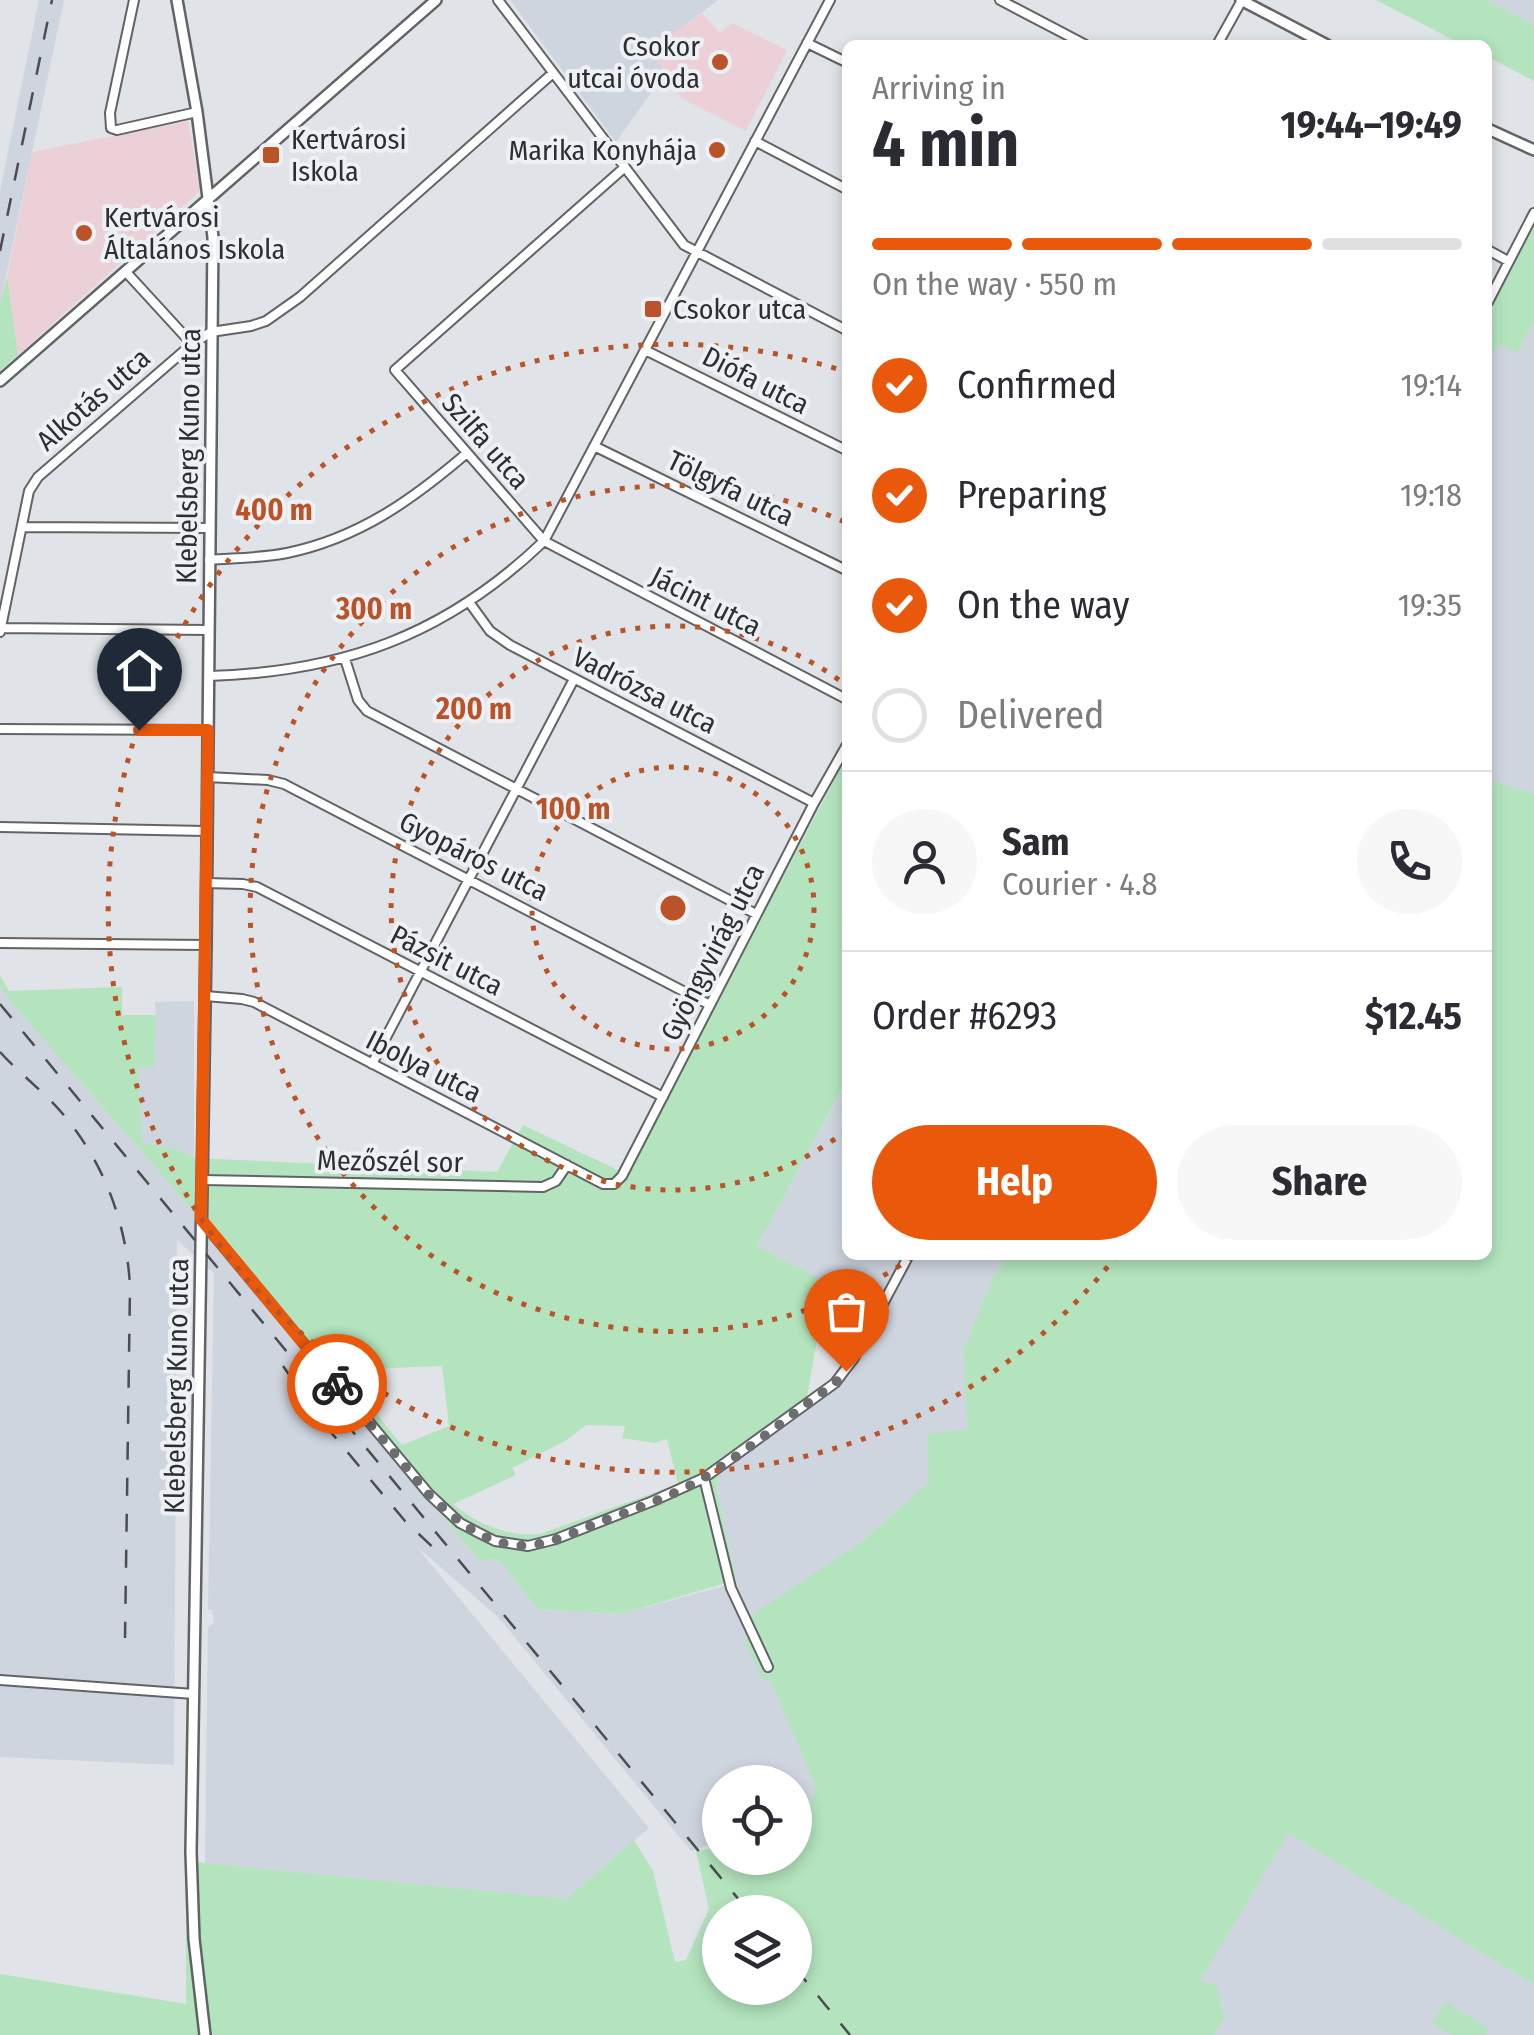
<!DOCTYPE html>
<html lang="en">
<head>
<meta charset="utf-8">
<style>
  body { margin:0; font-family:"Fira Sans Condensed",sans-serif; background:#f7f7f7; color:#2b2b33; height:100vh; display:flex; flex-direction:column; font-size:38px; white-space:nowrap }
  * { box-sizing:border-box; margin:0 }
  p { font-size:32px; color:#7c7c81 }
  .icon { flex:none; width:55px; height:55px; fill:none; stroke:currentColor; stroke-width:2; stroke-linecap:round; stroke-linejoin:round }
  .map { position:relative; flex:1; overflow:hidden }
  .sheet { position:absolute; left:842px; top:40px; width:650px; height:1220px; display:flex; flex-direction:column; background:#fff; border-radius:15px; box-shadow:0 5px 15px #0003 }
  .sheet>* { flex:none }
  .fabs { position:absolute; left:702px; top:1765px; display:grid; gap:20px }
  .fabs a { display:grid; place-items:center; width:110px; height:110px; border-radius:50%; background:#fff; box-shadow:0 5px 15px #0003; font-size:50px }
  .pin { position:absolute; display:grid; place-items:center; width:85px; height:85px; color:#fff; margin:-102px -42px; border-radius:50% 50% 50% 0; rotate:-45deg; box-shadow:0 0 10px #0007 }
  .pin .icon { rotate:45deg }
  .courier { position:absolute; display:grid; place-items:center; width:100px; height:100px; margin:-50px; border:8px solid #ea580c; border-radius:50%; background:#fff; color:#222; box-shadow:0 2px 12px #0007 }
  .head em { font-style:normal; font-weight:700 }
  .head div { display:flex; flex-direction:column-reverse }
  .head { display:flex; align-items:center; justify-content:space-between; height:170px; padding:0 30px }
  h1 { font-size:65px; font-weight:700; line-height:75px }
  .bar { display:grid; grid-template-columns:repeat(4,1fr); gap:15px 10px; align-content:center; height:120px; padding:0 30px }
  .bar i { height:12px; border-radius:8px; background:#e1e1e2 }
  .bar .current { background:#ea580c }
  .bar p { grid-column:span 4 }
  .line { display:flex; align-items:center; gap:25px; padding:0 30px; border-top:2px solid #e1e1e2 }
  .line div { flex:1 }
  .round { display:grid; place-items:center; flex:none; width:105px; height:105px; border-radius:52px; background:#f7f7f7 }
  ol { padding:0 30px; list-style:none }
  li { display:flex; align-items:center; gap:30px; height:110px }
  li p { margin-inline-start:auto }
  li .icon { padding:10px; border-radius:50%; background:#ea580c; color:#fff; stroke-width:4 }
  li:last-child { color:#7c7c81 }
  li i { width:55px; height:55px; border:5px solid #e1e1e2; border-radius:50% }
  .button { display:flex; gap:20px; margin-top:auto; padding:20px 30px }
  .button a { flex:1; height:115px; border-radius:60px; background:#ea580c; color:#fff; font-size:40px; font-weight:700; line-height:115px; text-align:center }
  .button a+a { background:#f7f7f7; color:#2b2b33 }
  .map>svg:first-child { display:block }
</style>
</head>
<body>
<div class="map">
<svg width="1534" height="2035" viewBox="0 0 1534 2035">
  <rect width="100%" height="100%" fill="#e0e3e7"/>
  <!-- built -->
  <path fill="#ced5df" d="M 39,0 L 64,0 L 0,304 L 0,191 Z
    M 510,0 L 718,0 L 652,50 L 665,73 L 616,142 Z
    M 1486,0 L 1534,0 L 1534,25 Z
    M 1534,322 L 1534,793 L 1488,780 L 1488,362 L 1498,343 L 1517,353 Z
    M 0,986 L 51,1048 L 188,1205 L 245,1282 L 480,1561 L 494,1559 L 501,1563 L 538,1609 L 621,1614 L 720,1587 L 736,1580 L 717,1487 L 719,1471 L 850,1376 L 883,1315 L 757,1246 L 847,1081 L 848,1255 L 1007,1255 L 991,1282 L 964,1352 L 968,1429 L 929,1482 L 860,1543 L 750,1637 L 744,1640 L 765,1680 L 770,1678 L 815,1785 L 815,1799 L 808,1808 L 795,1814 L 795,1782 L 720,1782 L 720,1841 L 691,1851 L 498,1617 L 415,1545 L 649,1828 L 567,1899 L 205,1863 L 208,1627 L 213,1624 L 214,1621 L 212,1610 L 208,1610 L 214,1273 L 177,1240 L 174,1765 L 0,1757 Z
    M 194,1001 L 194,1158 L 185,1152 L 141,1142 L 138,1067 L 156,1015 L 155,1002 Z
    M 1289,1832 L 1534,1985 L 1534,2035 L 1214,2035 L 1224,2019 L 1200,1981 Z"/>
  <!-- education -->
  <path fill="#ebd1d7" d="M 702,13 L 720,33 L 732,23 L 787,50 L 746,131 L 681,98 L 651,50 Z
    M 188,121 L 200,191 L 18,355 L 7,276 L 32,152 Z"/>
  <!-- green -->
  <path fill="#b3e4bd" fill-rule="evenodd" d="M 1376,0 L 1486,0 L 1534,25 L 1534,81 L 1488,57 L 1488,45 L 1463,45 Z
    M 1534,218 L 1534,322 L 1517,353 L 1498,344 L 1488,362 L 1488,307 Z
    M 7,276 L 18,355 L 0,371 L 0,304 Z
    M 847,756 L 847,1080 L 757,1246 L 827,1283 L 805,1408 L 719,1472 L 717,1487 L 736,1580 L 621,1614 L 538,1609 L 501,1563 L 494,1559 L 480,1561 L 245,1282 L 188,1205 L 17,1009 L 0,986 L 0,975 L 9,991 L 122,987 L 122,1015 L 156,1015 L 154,1067 L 138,1068 L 142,1142 L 185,1152 L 194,1158 L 497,1172 L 523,1125 L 626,1174 ZM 442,1366 L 449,1426 L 402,1445 L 340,1370 ZM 586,1425 L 625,1426 L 622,1438 L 655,1443 L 667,1439 L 678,1484 L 540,1534 C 508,1537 477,1524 453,1504 L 516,1475 L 512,1468 L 565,1441 Z
    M 1488,780 L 1534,793 L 1534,1985 L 1289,1833 L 1200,1981 L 1217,1986 L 1224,2019 L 1214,2035 L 0,2035 L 0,1974 L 186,2004 L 186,1861 L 567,1899 L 634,1840 L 653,1871 L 675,1962 L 686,1960 L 709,1909 L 696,1851 L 720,1847 L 720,1858 L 795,1858 L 795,1814 C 810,1806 815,1802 815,1785 L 770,1679 L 764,1681 L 743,1640 L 749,1637 L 742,1622 L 860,1543 L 929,1482 L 927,1434 L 968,1429 L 963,1352 L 991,1282 L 1007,1255 L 1488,1255 ZM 720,1912 L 795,1912 L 795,1988 L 720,1988 Z
    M 1446,2002 L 1489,2029 L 1485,2035 L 1451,2035 L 1432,2023 Z"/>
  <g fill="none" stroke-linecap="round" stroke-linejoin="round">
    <defs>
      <path id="minor" d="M 134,0 L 110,113 L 111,128 L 117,130 L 197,112
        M 498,0 L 684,245 L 848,331
        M 1000,0 L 1086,45
        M 807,43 L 848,63
        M 1217,45 L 1242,0
        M 755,141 L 848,190
        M 625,167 L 395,370 L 544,541 L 848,700
        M 1488,250 L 1508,261
        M 126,272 L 192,344
        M 1488,302 L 1534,213
        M 645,350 L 848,451
        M 594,446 L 848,571
        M 22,527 L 210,528
        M 209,560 C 235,558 262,558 287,553 C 359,538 412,500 467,453
        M 469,602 L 490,631 L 510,645 L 814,803
        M 1,628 L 209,630
        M 0,632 L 29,491 L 38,477 L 192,344 L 211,332 L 251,326 L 266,321 L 300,297 L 553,73
        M 345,659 L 358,700 L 367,711 L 756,914
        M 209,676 C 343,672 446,635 544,541 L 830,0
        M 0,729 L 208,730
        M 207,777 L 268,780 L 284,784 L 710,1005
        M 0,827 L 206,831
        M 206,883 L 243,884 L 257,887 L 663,1097
        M 0,943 L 206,945
        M 205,996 L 242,999 L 254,1002 L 603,1184 L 614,1184 L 622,1176 L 814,803 L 848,743
        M 372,1064 L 574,679
        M 202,1180 L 543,1187 L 556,1181 L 567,1165
        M 201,1220 L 429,1494 L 460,1523 L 479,1533 L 495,1541 L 528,1546 L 556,1539 L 653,1501 L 704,1478 L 835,1383 L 854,1358 L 909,1255
        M 704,1478 L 731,1588 L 768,1667
        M 0,1680 L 194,1694"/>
      <path id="tertiary" d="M 177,0 L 197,112 L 213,237 L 206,945 L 191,1852 L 194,1939 L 205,2035
        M 1241,0 L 1327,45
        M 1488,129 L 1534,150
        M 0,381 L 436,0"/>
    </defs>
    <!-- minor casing -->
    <use href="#minor" stroke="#616367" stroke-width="12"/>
    <!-- tertiary casing -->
    <use href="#tertiary" stroke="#616367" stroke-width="14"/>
    <!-- minor -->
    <use href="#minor" stroke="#fff" stroke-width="8"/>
    <!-- tertiary -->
    <use href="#tertiary" stroke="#fff" stroke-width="9"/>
    <!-- rail -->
    <path stroke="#4b4d4e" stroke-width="2.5" stroke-dasharray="18 18" stroke-linecap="butt" d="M 0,251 L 52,0
      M 0,1004 L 749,1912
      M 0,1052 C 20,1074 43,1091 62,1113 C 104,1162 127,1224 130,1287 L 125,1638
      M 283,1366 L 324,1424 L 405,1521 L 440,1554
      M 795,1968 L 850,2035"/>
  </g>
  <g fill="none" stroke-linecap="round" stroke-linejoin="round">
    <!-- done -->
    <path stroke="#6c6d6f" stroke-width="10" stroke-dasharray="0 18" d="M 337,1384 L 428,1494 C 452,1517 479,1540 512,1545 C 541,1549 567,1535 593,1525 C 630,1510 671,1498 705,1477 C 750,1449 792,1414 835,1383 L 846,1371"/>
    <!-- route -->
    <path stroke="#ea580c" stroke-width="12" d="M 139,730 L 208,730 L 201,1219 L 337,1384"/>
  </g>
  <!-- distance rings -->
  <g fill="none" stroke="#ba5328" stroke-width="5" stroke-dasharray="5 10">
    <circle cx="673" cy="908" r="141"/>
    <path d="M847 1130A282 282 0 1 1 847 686"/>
    <path d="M913 1257A423 423 0 1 1 845 522"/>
    <path d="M1117 1255A564 564 0 1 1 847 372"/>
  </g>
  <!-- markers -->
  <g fill="#ba5328" stroke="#edf0f4" stroke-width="4">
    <circle cx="720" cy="62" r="10"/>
    <circle cx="717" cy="150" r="10"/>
    <rect x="261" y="145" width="20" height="20" rx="5"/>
    <circle cx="84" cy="233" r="10"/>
    <rect x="643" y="299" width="20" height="20" rx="5"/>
  </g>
  <g text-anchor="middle" stroke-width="8" stroke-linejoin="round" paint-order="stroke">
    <!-- poi labels -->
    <g font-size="28" fill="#2d2e2f" stroke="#edf0f4" text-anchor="start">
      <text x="700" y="56" text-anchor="end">Csokor<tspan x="700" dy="32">utcai óvoda</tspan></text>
      <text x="291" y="149">Kertvárosi<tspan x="291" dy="32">Iskola</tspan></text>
      <text x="697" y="160" text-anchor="end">Marika Konyhája</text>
      <text x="104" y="227">Kertvárosi<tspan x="104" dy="32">Általános Iskola</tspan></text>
      <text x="673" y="319">Csokor utca</text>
    </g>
    <!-- street labels -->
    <g font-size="28" fill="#2d2e2f" stroke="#edf0f4">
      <text transform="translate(756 380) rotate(27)" y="10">Diófa utca</text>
      <text transform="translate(93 399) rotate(-41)" y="10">Alkotás utca</text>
      <text transform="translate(486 441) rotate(49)" y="10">Szilfa utca</text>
      <text transform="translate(188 456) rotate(-89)" y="10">Klebelsberg Kuno utca</text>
      <text transform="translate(731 488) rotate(26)" y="10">Tölgyfa utca</text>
      <text transform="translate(706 601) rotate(27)" y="10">Jácint utca</text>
      <text transform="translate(645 690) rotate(27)" y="10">Vadrózsa utca</text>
      <text transform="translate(474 856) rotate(27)" y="10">Gyopáros utca</text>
      <text transform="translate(712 952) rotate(-63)" y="10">Gyöngyvirág utca</text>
      <text transform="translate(447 960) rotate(27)" y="10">Pázsit utca</text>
      <text transform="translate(424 1066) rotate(27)" y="10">Ibolya utca</text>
      <text transform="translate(390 1161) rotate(1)" y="10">Mezőszél sor</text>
      <text transform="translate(176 1386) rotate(-89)" y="10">Klebelsberg Kuno utca</text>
    </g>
  </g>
  <circle cx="673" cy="908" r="15" fill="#ba5328" stroke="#edf0f4" stroke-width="5"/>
  <g font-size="30" text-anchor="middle" font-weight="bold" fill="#ba5328" stroke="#edf0f4" stroke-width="8" stroke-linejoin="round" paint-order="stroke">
    <text x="274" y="520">400 m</text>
    <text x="374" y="619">300 m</text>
    <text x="474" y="719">200 m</text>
    <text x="573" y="819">100 m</text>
  </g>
</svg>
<div class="fabs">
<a><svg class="icon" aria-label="locate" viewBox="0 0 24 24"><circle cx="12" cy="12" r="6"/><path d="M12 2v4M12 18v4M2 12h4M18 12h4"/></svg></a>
<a><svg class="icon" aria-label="layers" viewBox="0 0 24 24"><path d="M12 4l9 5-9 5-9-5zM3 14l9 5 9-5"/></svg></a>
</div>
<div class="pin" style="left:846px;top:1371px;background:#ea580c"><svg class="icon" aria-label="bag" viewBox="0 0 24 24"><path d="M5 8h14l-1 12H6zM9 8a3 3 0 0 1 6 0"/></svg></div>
<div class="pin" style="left:139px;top:730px;background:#1f2937"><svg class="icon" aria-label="home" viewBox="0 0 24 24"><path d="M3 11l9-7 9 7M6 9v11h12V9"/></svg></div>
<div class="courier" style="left:337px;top:1384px"><svg class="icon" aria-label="bike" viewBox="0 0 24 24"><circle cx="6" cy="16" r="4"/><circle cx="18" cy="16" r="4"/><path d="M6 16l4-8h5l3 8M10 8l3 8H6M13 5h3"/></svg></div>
<section class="sheet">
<div class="head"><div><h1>4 min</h1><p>Arriving in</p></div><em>19:44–19:49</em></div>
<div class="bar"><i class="current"></i><i class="current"></i><i class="current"></i><i></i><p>On the way · 550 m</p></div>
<ol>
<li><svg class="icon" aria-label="check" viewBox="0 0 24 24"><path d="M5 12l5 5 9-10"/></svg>Confirmed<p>19:14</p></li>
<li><svg class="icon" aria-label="check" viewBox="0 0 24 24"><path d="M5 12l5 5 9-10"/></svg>Preparing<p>19:18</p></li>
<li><svg class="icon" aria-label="check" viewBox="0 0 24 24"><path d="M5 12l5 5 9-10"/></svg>On the way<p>19:35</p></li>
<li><i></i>Delivered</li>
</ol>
<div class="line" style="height:180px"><a class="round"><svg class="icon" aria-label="person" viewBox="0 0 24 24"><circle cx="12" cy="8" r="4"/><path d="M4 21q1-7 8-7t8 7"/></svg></a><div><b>Sam</b><p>Courier · 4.8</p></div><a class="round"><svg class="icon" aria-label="phone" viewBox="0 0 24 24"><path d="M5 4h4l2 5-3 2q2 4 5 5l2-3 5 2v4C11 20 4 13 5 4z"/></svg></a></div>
<div class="line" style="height:130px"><div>Order #6293</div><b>$12.45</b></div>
<div class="button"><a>Help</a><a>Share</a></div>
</section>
</div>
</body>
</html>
